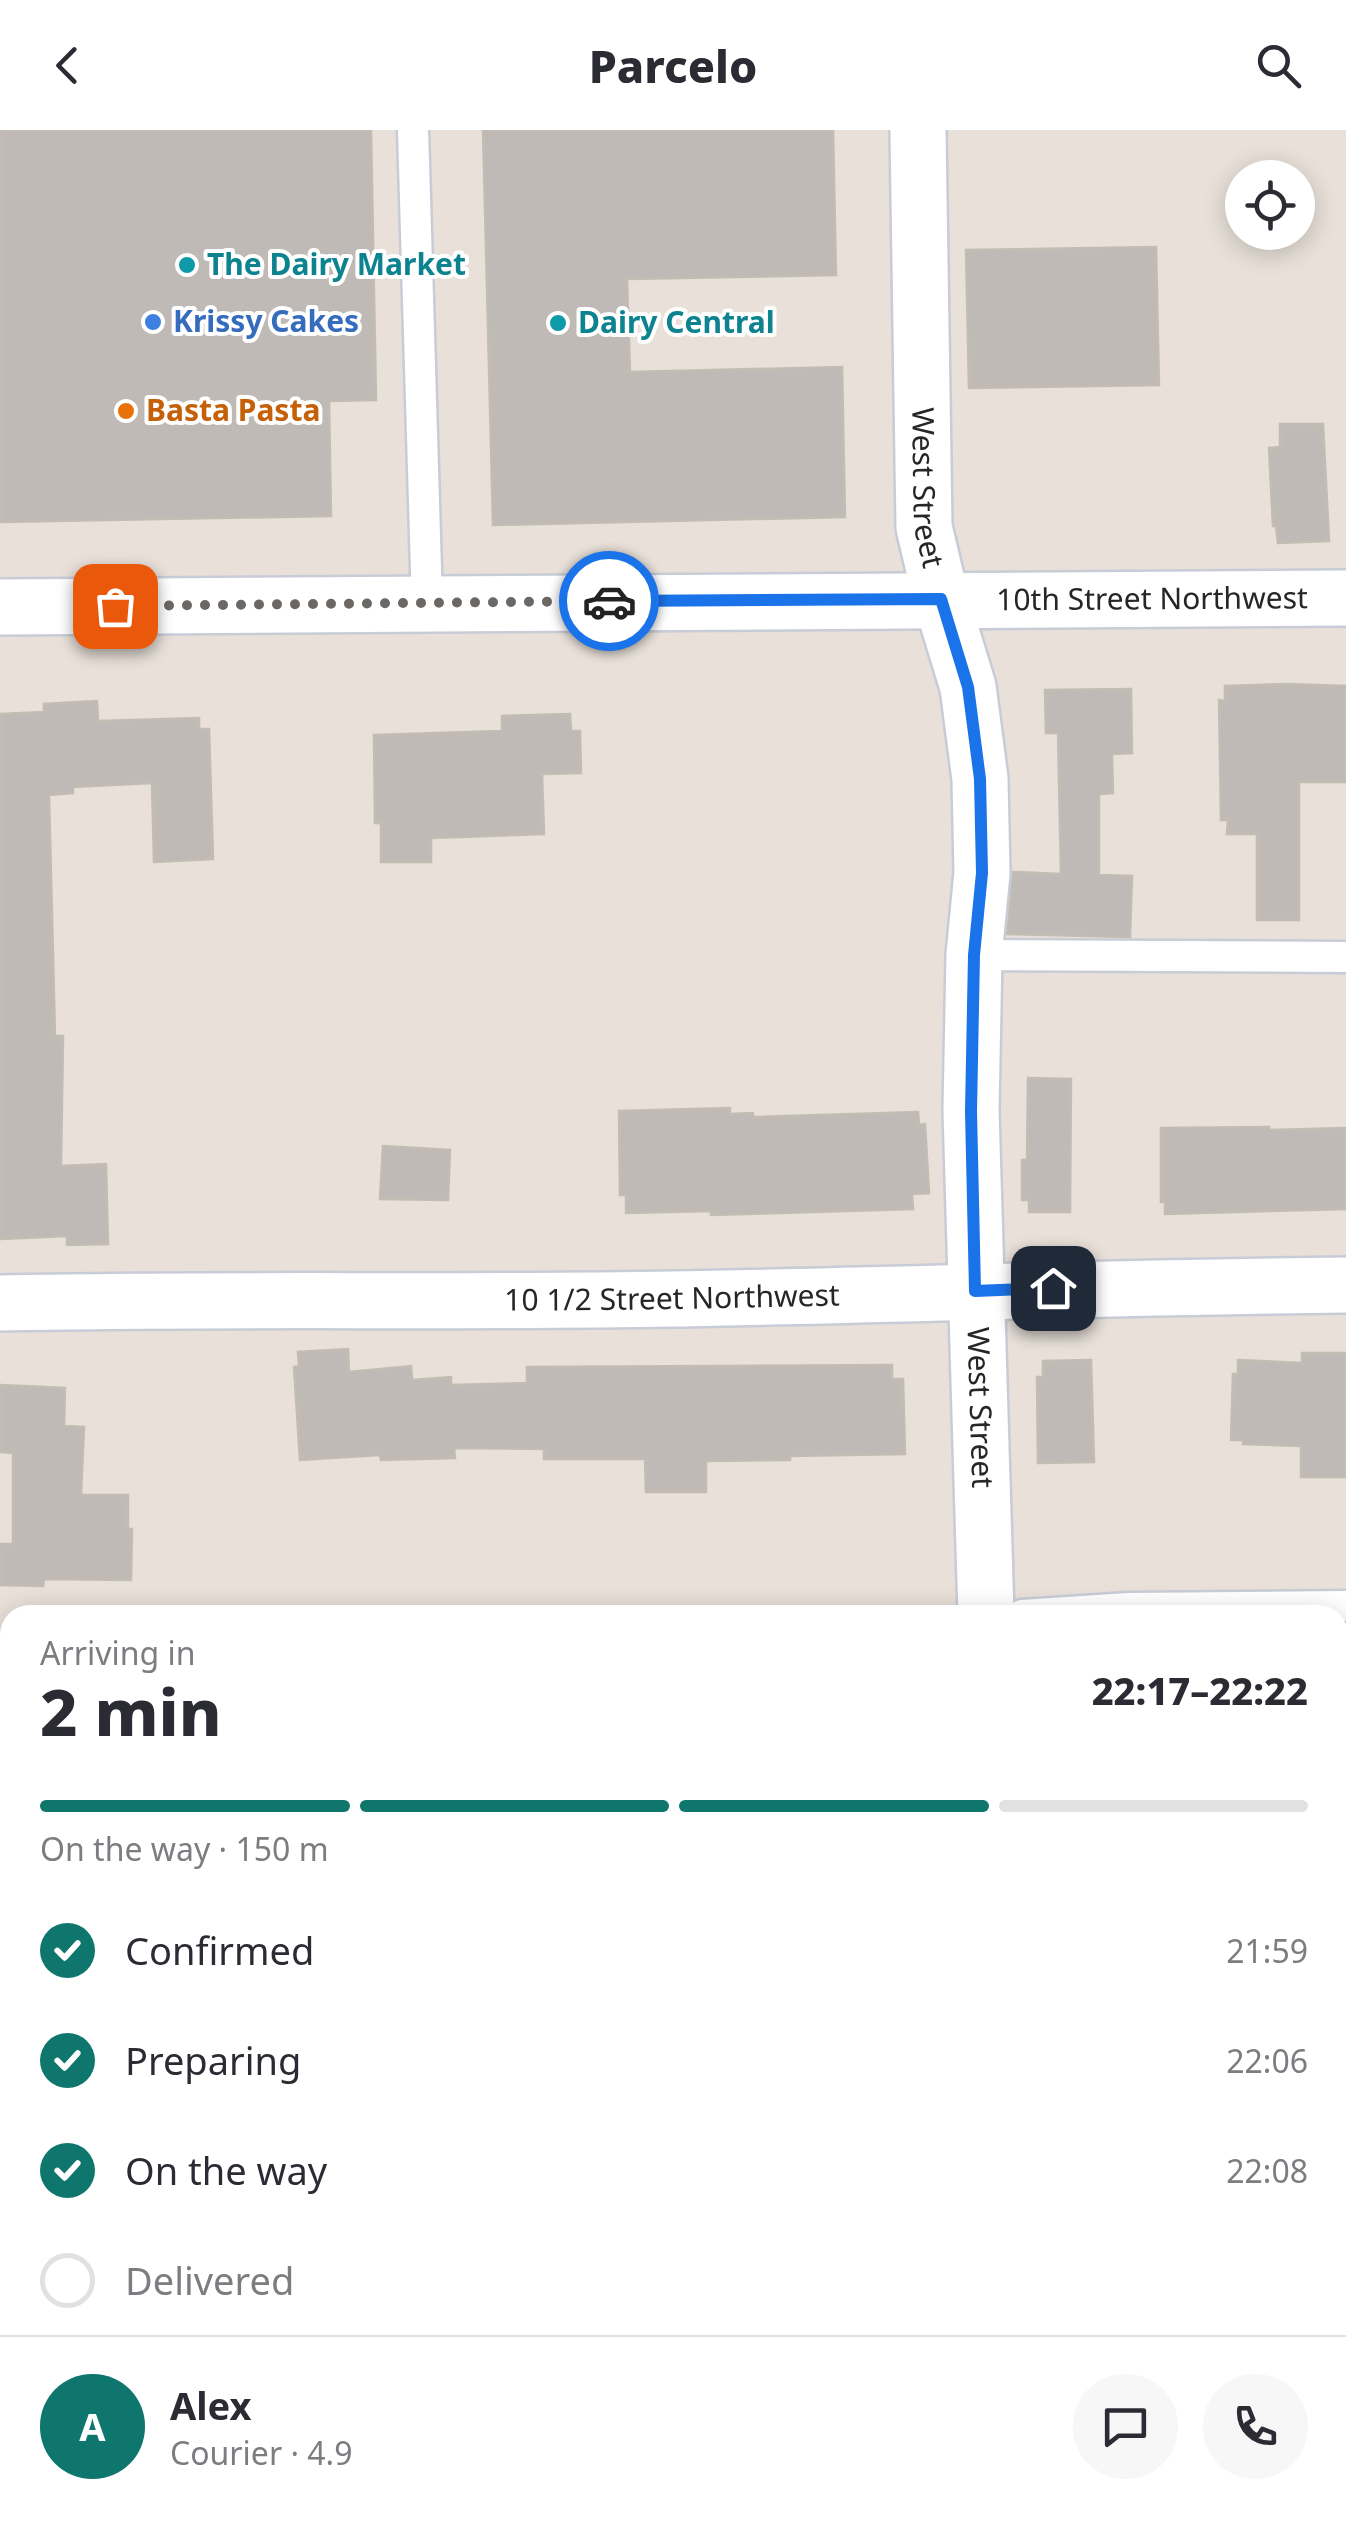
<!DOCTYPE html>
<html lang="en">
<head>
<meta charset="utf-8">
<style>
  body { margin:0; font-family:"Noto Sans",sans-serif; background:#f7f7f7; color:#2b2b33; height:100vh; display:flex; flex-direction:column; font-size:38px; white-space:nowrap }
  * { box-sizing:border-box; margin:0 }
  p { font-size:32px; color:#7c7c81 }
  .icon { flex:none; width:55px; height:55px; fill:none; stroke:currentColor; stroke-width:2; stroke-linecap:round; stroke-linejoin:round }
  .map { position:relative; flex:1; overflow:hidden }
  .details { position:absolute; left:0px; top:1475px; width:1348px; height:932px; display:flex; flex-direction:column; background:#fff; border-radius:30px 30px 0 0; box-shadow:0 5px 25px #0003 }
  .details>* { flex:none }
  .tools { position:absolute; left:1225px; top:30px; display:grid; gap:20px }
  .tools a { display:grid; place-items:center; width:90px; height:90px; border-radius:50%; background:#fff; box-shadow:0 5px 25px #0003; font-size:50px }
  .pin { position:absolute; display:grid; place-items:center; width:85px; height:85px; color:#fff; margin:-42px; border-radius:20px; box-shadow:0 5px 15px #0006 }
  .courier { position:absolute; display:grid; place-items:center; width:100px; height:100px; margin:-50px; border:8px solid #1a73e8; border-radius:50%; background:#fff; color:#222; box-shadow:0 2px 12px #0007 }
  .head em { font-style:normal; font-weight:800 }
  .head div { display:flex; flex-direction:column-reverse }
  .head { display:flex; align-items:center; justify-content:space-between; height:170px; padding:0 40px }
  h1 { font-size:65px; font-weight:800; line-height:75px }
  .bar { display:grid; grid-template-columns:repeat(4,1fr); gap:15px 10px; align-content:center; height:120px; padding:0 40px }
  .bar i { height:12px; border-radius:8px; background:#e1e1e2 }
  .bar .active { background:#0f766e }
  .bar p { grid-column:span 4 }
  .line { display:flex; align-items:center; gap:25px; padding:0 40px; border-top:2px solid #e1e1e2 }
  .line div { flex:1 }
  .round { display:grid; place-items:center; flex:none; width:105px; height:105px; border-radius:52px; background:#f7f7f7 }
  ol { padding:0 40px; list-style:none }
  li { display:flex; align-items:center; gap:30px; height:110px }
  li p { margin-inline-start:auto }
  li .icon { padding:10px; border-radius:50%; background:#0f766e; color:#fff; stroke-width:4 }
  li:last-child { color:#7c7c81 }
  li i { width:55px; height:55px; border:5px solid #e1e1e2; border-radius:50% }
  header { display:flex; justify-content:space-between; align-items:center; height:130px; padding:0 40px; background:#fff; font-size:45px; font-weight:800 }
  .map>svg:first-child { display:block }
</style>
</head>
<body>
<header><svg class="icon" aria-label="back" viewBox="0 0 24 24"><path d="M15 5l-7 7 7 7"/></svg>Parcelo<svg class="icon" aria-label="search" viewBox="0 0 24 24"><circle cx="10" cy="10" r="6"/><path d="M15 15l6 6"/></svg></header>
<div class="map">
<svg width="1346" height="2406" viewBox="0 0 1346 2406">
  <rect width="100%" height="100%" fill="#e8e0d9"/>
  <!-- building -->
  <path fill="#c0bab6" stroke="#c2bcb3" stroke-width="2.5" d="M 0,0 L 371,0 L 376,270 L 329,271 L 331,386 L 0,392 Z
    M 483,0 L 833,0 L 836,145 L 627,149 L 630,242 L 842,237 L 845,387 L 493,395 Z
    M 1156,117 L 1159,255 L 969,258 L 966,120 Z
    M 1280,294 L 1323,294 L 1329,411 L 1278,413 L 1276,396 L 1273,396 L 1269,318 L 1280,317 Z
    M 1286,554 L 1346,556 L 1346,652 L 1299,652 L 1299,790 L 1257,790 L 1257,704 L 1227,704 L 1228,690 L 1221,690 L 1219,570 L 1225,571 L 1225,556 Z
    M 1131,559 L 1132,623 L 1112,624 L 1113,663 L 1099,664 L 1099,745 L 1132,746 L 1130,807 L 1007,804 L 1013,742 L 1061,744 L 1058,603 L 1046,603 L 1045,560 Z
    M 97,571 L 98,591 L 199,588 L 199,599 L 209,599 L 213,729 L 154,732 L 152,653 L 73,657 L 73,663 L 49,665 L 55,906 L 63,906 L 61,1036 L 106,1034 L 108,1114 L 67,1115 L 67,1106 L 0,1109 L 0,584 L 44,582 L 44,574 Z
    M 570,584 L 571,601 L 580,601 L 581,643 L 542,644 L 544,704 L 431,708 L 431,732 L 381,732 L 381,693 L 375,693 L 374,605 L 502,601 L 502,586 Z
    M 1028,948 L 1071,949 L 1070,1082 L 1029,1082 L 1029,1070 L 1022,1070 L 1022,1030 L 1027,1030 Z
    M 730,978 L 730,984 L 753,983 L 753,987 L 918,982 L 919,995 L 925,994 L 929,1063 L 912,1064 L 913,1079 L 711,1085 L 711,1081 L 626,1083 L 626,1065 L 620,1065 L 619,981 Z
    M 1269,997 L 1269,1000 L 1346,998 L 1346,1079 L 1165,1084 L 1165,1071 L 1161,1072 L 1161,998 Z
    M 383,1016 L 450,1020 L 448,1070 L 380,1069 Z
    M 348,1219 L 349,1242 L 411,1236 L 412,1250 L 451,1247 L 451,1255 L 527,1253 L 527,1237 L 892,1235 L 892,1249 L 903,1249 L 905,1324 L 790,1326 L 790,1330 L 706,1331 L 706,1362 L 646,1362 L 645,1329 L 544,1329 L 544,1319 L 454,1318 L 455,1328 L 381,1330 L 380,1325 L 300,1330 L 294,1237 L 299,1236 L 298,1222 Z
    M 1302,1223 L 1346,1223 L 1346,1347 L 1301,1347 L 1301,1316 L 1243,1314 L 1243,1310 L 1231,1310 L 1233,1244 L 1238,1244 L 1238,1230 L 1302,1233 Z
    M 1091,1230 L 1094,1332 L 1038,1333 L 1037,1247 L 1043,1247 L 1043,1231 Z
    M 0,1255 L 65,1258 L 64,1296 L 84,1297 L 81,1365 L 128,1365 L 128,1399 L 132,1399 L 131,1450 L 44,1449 L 43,1456 L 0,1455 L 0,1414 L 13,1414 L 13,1323 L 0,1322 Z"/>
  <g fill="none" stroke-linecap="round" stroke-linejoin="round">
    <defs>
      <path id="service" d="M 413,0 L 427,474
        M 974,825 L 1346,827
        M 1022,1485 L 1129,1478 L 1346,1476
        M 0,2063 L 10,2064
        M 1027,2398 L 1027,2406"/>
      <g id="minor">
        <path id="s1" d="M 918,0 L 924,397 L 941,469 L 968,557 L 980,649 L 982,743 L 974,825 L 971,981 L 986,1485"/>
        <path id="s2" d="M 0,1173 C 224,1168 449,1173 673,1169 C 897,1165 1122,1157 1346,1155"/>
        <path d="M 1338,1760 L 1346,1759"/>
        <path d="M 0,1763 L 10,1763"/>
        <path d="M 691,2398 L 691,2406"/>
        <path d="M 1337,2398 L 1337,2406"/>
      </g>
      <g id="secondary">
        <path id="s3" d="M 0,477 L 1346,468"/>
      </g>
    </defs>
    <!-- service casing -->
    <use href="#service" stroke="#c8ccd7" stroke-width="35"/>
    <!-- minor casing -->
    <use href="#minor" stroke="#c8ccd7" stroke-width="60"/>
    <!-- secondary casing -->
    <use href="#secondary" stroke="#c8ccd7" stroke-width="60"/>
    <!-- service -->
    <use href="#service" stroke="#fff" stroke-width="30"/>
    <!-- minor -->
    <use href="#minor" stroke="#fff" stroke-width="55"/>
    <!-- secondary -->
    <use href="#secondary" stroke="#fff" stroke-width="55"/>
  </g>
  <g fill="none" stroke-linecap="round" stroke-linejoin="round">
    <!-- done -->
    <path stroke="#6a6765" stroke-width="10" stroke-dasharray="0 18" d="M 115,476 L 609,471"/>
    <!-- route -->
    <path stroke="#1a73e8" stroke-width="12" d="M 609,471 L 941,469 L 968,557 L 980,649 L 982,743 L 974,825 L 971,981 L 975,1161 L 1053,1158"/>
  </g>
  <!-- markers -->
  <g fill="#0f9aa8" stroke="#fff" stroke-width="4">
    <circle cx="187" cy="135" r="10"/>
    <circle cx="558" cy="193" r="10"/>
  </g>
  <circle fill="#3f7fe0" stroke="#fff" stroke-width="4" cx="153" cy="192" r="10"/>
  <circle fill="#e8710a" stroke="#fff" stroke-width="4" cx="126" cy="281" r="10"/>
  <g text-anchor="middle" stroke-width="8" stroke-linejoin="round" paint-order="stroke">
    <!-- culture labels -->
    <g font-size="30" font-weight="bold" fill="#0d838f" stroke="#fff" text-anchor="start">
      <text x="207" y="145">The Dairy Market</text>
      <text x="578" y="203">Dairy Central</text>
    </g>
    <!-- shop labels -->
    <g font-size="30" font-weight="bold" fill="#366cbe" stroke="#fff" text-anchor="start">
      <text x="173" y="202">Krissy Cakes</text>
    </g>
    <!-- food labels -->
    <g font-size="30" font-weight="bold" fill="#c56008" stroke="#fff" text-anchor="start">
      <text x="146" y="291">Basta Pasta</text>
    </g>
    <!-- street labels -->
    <g font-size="30" fill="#262626" stroke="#fff">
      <text dy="10" stroke="none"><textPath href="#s1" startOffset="358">West Street</textPath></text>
      <text dy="10" stroke="none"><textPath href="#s3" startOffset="1152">10th Street Northwest</textPath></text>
      <text dy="10" stroke="none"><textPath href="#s2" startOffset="672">10 1/2 Street Northwest</textPath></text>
      <text dy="10" stroke="none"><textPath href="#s1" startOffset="1285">West Street</textPath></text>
    </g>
  </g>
</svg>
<div class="tools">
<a><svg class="icon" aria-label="locate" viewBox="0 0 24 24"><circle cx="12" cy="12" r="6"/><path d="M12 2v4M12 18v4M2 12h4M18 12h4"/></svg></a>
</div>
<div class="pin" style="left:115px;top:476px;background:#ea580c"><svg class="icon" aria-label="bag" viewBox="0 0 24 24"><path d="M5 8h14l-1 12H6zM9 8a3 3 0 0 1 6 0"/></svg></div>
<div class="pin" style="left:1053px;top:1158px;background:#1f2937"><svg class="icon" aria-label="home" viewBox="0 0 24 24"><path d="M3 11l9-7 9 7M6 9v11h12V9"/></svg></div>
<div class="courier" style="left:609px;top:471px"><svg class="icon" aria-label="car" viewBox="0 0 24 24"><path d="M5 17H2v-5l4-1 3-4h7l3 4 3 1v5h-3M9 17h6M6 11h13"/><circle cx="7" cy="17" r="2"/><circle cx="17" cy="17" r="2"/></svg></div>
<section class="details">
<div class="head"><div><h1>2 min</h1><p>Arriving in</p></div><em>22:17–22:22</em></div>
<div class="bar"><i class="active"></i><i class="active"></i><i class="active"></i><i></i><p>On the way · 150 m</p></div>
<ol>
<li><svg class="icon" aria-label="check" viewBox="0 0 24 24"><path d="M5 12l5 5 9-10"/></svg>Confirmed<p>21:59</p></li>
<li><svg class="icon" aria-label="check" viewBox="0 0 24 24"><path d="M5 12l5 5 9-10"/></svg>Preparing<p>22:06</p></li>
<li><svg class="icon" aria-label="check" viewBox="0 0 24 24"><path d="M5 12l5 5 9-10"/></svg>On the way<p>22:08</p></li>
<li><i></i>Delivered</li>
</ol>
<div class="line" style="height:180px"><b class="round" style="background:#0f766e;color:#fff">A</b><div><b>Alex</b><p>Courier · 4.9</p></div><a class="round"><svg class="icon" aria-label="chat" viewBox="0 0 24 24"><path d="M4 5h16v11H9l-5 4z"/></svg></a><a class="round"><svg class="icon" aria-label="phone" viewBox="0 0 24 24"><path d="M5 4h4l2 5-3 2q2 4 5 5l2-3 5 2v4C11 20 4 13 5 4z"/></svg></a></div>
</section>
</div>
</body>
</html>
